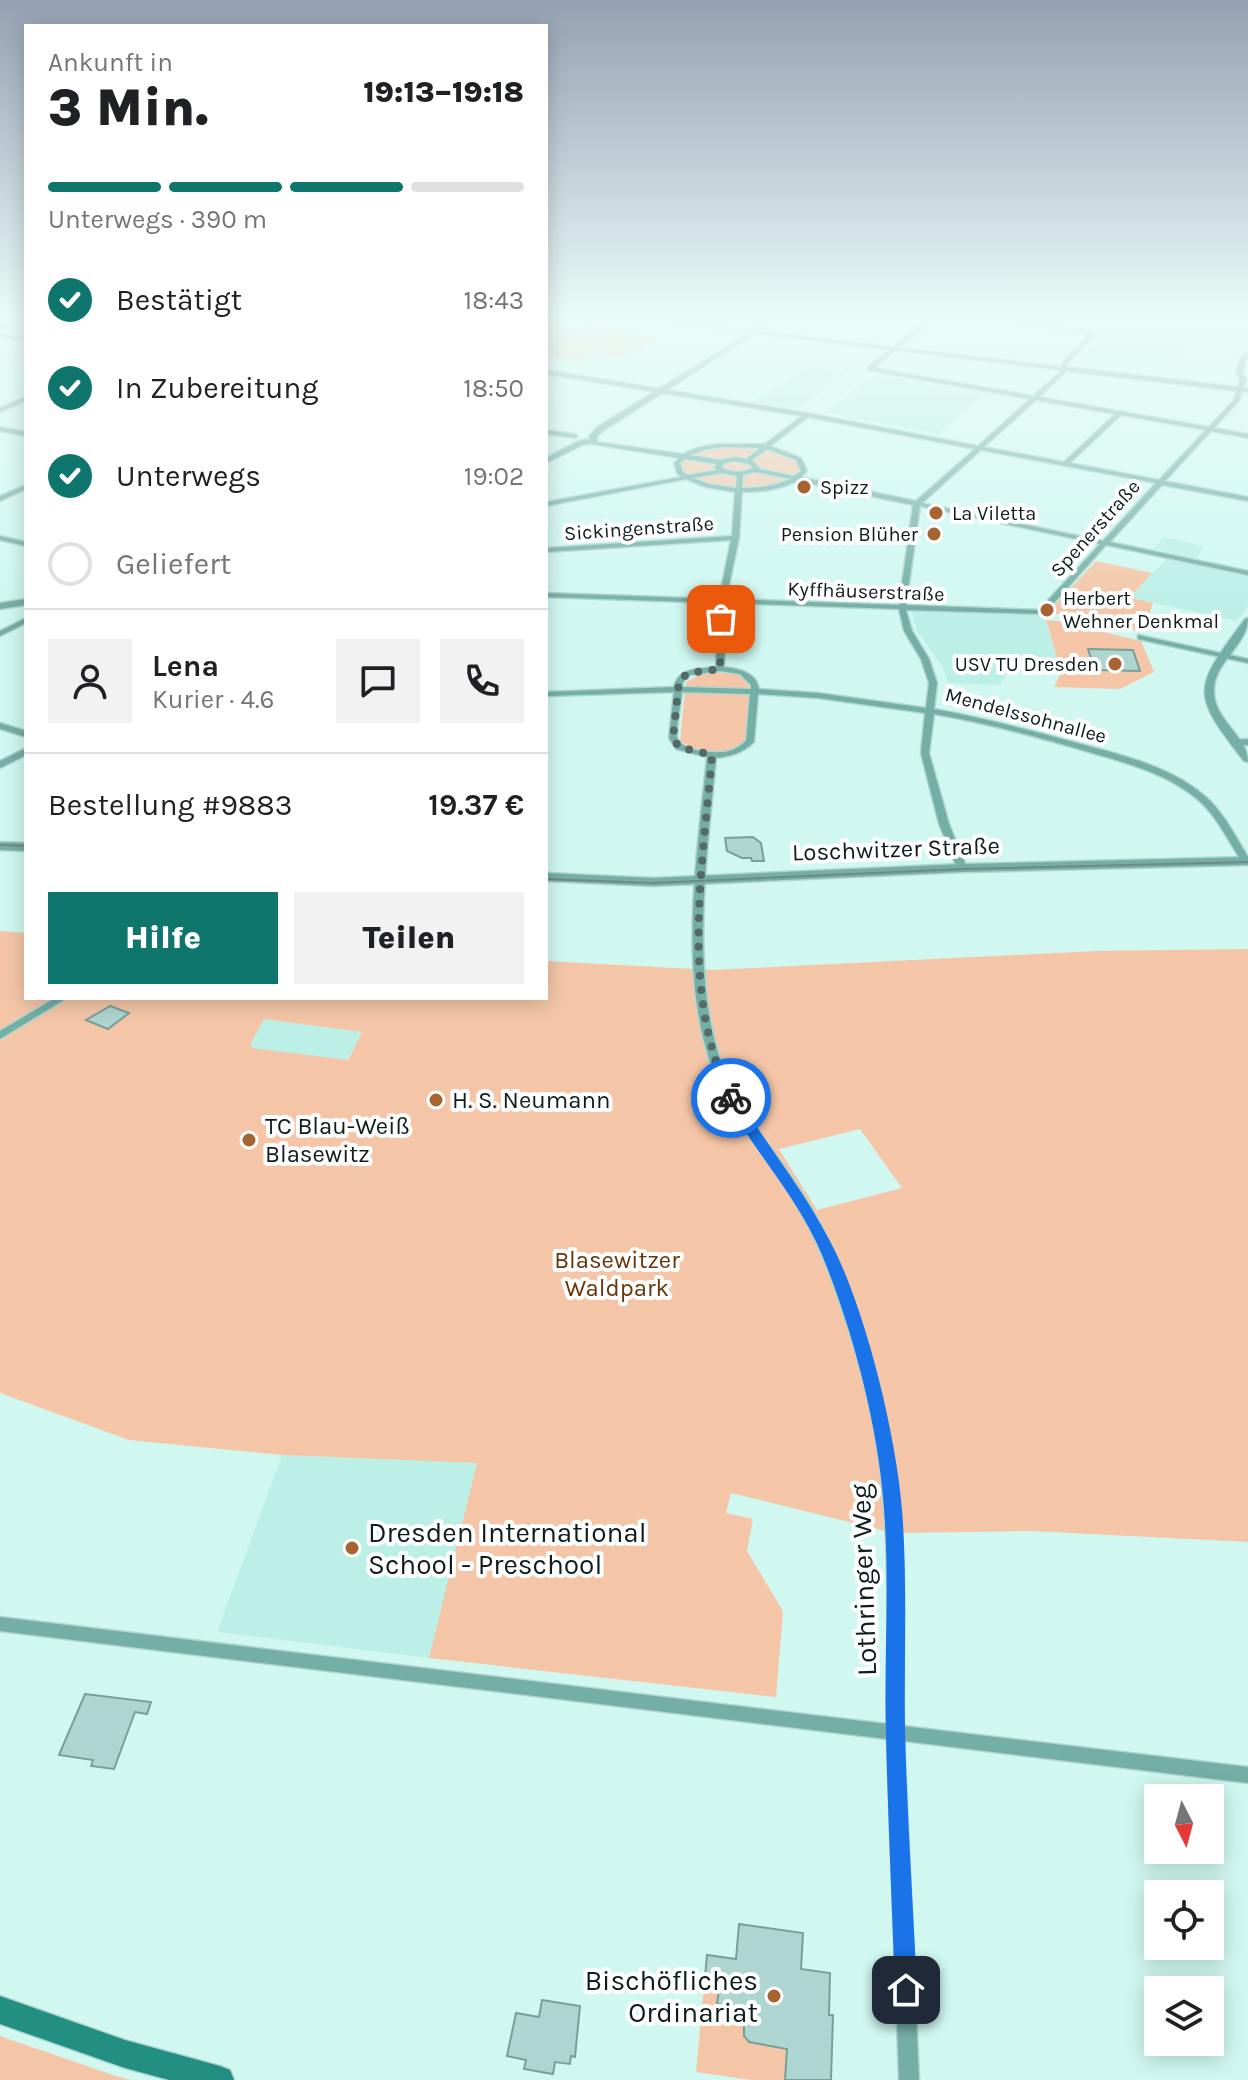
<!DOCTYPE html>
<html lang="de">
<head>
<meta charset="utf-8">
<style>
  body { margin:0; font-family:Karla,sans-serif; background:#f2f2f2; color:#202124; height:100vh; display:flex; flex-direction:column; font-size:30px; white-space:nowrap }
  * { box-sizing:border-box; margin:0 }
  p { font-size:26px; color:#757577 }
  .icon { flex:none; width:44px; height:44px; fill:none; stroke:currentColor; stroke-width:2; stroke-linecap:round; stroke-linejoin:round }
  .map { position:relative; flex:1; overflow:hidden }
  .details { position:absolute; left:24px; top:24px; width:524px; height:976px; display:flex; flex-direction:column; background:#fff; border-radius:0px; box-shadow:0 4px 20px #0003 }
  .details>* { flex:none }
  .needle { width:52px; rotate:174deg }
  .buttons { position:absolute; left:1144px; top:1784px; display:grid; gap:16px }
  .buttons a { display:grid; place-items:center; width:80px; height:80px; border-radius:0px; background:#fff; box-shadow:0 4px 20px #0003; font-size:40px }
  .pin { position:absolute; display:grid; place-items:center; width:68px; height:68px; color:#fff; margin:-34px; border-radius:16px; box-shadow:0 4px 12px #0006 }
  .courier { position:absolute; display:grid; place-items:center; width:80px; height:80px; margin:-40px; border:6px solid #1a73e8; border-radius:50%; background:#fff; color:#222; box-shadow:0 2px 10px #0007 }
  .overview em { font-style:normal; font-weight:800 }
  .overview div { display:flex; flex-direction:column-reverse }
  .overview { display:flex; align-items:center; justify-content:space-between; height:136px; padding:0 24px }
  h1 { font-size:52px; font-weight:800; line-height:60px }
  .bar { display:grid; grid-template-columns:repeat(4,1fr); gap:12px 8px; align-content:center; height:96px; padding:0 24px }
  .bar i { height:10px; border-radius:6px; background:#e0e0e0 }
  .bar .current { background:#0f766e }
  .bar p { grid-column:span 4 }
  .line { display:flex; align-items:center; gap:20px; padding:0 24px; border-top:2px solid #e0e0e0 }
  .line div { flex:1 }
  .round { display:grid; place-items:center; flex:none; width:84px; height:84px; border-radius:0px; background:#f2f2f2 }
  ol { padding:0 24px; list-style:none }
  li { display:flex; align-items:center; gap:24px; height:88px }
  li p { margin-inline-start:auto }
  li .icon { padding:8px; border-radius:50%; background:#0f766e; color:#fff; stroke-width:4 }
  li:last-child { color:#757577 }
  li i { width:44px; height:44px; border:4px solid #e0e0e0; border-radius:50% }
  .button { display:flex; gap:16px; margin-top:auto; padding:16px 24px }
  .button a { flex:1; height:92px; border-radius:0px; background:#0f766e; color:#fff; font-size:32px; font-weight:800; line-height:92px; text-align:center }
  .button a+a { background:#f2f2f2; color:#202124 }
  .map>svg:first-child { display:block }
</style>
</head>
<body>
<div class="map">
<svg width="1248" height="2080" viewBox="0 0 1248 2080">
  <rect width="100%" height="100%" fill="#d0f8f1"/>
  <!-- built -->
  <path fill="#bcefe6" d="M 1104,320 L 1243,320 L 1239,321 L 1239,326 L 1248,326 L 1248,341 L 1247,344 L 1197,339 L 1180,356 L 1165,356 L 1155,365 L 1131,361 L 1129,365 L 1080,359 L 1097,342 L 1090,340 Z
    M 809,366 L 848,372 L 799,409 L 752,402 Z
    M 875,375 L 986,394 L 938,434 L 824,413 Z
    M 1163,537 L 1184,541 L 1204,547 L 1196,558 L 1153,549 Z
    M 1166,559 L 1248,577 L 1248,606 L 1237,621 L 1132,598 L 1132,595 Z
    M 912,612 L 1038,615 L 1045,620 L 1057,658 L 1011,656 L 1013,664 L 1000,685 L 948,683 L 943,667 L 917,631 Z
    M 263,1019 L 362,1032 L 347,1060 L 329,1060 L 253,1048 L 249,1045 Z
    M 282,1455 L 478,1463 L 429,1658 L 217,1632 Z"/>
  <!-- green -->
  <path fill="#f4c6a7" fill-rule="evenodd" d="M 589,320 L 610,320 L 598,328 L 659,338 L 622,357 L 595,353 L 582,361 L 546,356 L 546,322 L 579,327 Z
    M 718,446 C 746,447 783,442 803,467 L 801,474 C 794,478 786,483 778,485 C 755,491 691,493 679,466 C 685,452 704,450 718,446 Z
    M 1096,561 L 1152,573 L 1132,595 L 1133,598 L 1153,603 L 1143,632 L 1048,612 Z
    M 1046,620 L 1079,623 L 1082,627 L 1141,641 L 1154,672 L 1120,689 L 1054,687 L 1067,660 L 1057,658 Z
    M 705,672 L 738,674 L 750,684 L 745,741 L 741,746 C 722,754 695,755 680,740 L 686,682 Z
    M 0,931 L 26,933 L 26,998 L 546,998 L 546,961 L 712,970 L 1096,951 L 1248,949 L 1248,1542 L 1030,1531 L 894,1533 L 731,1493 L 726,1513 L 753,1519 L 747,1551 L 783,1611 L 776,1697 L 429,1658 L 477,1463 L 282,1455 L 129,1440 L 0,1393 ZM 264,1019 L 362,1032 L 348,1060 L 253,1048 L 250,1045 ZM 860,1129 L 902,1188 L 817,1210 L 779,1149 Z
    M 704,1987 L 719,1989 L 718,2004 L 728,2005 L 728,2013 L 735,2014 L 736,2007 L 757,2012 L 744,2021 L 744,2036 L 749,2042 L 773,2046 L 787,2042 L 785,2080 L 751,2080 L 696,2072 Z
    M 0,2036 L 116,2076 L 131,2080 L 0,2080 Z"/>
  <!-- building -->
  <path fill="#aed5cf" stroke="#799f99" stroke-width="2" d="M 1088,649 L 1133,650 L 1140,671 L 1095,670 Z
    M 753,837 L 761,843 L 764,861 L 752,861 L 751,858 L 742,858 L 727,851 L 725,838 Z
    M 110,1006 L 129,1013 L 108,1029 L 86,1020 Z
    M 85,1694 L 151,1702 L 147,1714 L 135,1712 L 114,1769 L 91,1766 L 93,1760 L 59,1755 Z
    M 739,1924 L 803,1933 L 801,1969 L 830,1973 L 829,2015 L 833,2015 L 831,2080 L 785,2080 L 787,2049 L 749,2042 L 744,2036 L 744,2008 L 717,2004 L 719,1989 L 704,1987 L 707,1955 L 736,1959 Z
    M 542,2000 L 580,2006 L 575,2057 L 571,2056 L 570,2064 L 555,2062 L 553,2074 L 524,2069 L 526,2060 L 507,2056 L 516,2013 L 539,2017 Z"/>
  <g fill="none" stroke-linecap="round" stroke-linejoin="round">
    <defs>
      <path id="minor" d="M 17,320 L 25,320 L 0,331 L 0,327 Z
        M 647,320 L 665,320 L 893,347 L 926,320 L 932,320 L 899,348 L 1062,367 L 1063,361 L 1088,336 L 1085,333 L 1001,320 L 1016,320 L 1089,331 L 1094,336 L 1068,362 L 1067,367 L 1238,387 L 1240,379 L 1236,373 L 1241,357 L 1248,353 L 1242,373 L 1246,379 L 1243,388 L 1248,388 L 1248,392 L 1242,391 L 1239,401 L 1214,428 L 1248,434 L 1248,438 L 1211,431 L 1165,481 L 1248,497 L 1248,501 L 1162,485 L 1110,542 L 1248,571 L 1248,575 L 1106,545 L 1044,614 L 906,610 L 912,631 L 929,659 L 937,683 L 934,709 C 983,718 1030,730 1077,743 C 1121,755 1171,766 1206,797 C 1224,813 1235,836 1248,857 L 1248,863 L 1243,863 C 1228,841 1217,815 1196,798 C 1166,773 1126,763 1089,752 C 1038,737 986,723 934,714 L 929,753 L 949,824 L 967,868 L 962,871 L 957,868 L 939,824 L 921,753 L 925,713 L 818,698 L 758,694 L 754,742 C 743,753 731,756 716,758 C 707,857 686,994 731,1086 C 749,1123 776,1153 798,1187 C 823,1224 841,1265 855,1307 C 875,1366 890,1428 898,1490 C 907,1568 903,1647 903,1726 L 1248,1767 L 1248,1783 L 904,1741 L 919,2080 L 899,2080 L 887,1739 L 0,1631 L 0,1617 L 887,1724 C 887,1647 890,1571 883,1494 C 878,1431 862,1367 841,1306 C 828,1266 812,1227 788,1191 C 768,1161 745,1133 727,1101 C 673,1001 696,866 707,757 L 676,749 L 669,738 L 674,692 L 546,696 L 546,692 L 674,687 C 678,667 700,669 716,667 L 718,603 L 546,597 L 546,593 L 719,599 L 731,540 L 546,552 L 546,548 L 732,536 L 735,492 L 705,487 L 686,479 L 546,506 L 546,502 L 681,477 L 677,473 L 674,463 L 679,458 L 592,444 L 590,443 L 590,441 L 683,454 L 696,448 L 717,444 L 765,444 L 802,416 L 546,374 L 546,370 L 807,413 L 978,446 L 1030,399 L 867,370 L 867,368 L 889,350 ZM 895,350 L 1061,370 L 1061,371 L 1033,396 L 874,368 ZM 1067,371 L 1237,391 L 1234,400 L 1209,427 L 1039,397 ZM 1036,400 L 1115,414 L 1064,462 L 984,447 ZM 1121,415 L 1206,430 L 1159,480 L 1070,463 ZM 808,417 L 975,449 L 916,501 L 801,477 L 807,471 L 801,458 L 770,446 ZM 723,447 L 760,448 L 746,459 L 735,457 L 720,460 L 690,455 L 704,450 ZM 767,449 L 796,460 L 801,471 L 794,476 L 760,469 L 752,460 ZM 981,450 L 1156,483 L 1103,541 L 922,503 ZM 685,459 L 717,464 L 714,467 L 717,470 L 688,475 L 683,472 L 680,463 ZM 735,461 L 750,464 L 753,468 C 742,473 731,473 721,467 L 725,463 ZM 755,472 L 791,479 C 774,486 760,488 742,488 L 743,475 ZM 722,473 L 737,476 L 736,488 L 709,484 L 693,478 ZM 797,481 L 913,505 L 899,605 L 726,599 L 739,538 L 742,492 C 762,492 779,490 797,481 ZM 920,506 L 1100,544 L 1039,610 L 906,605 ZM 726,603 L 899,609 L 904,631 L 921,659 L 929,683 L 926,708 L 818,693 L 759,689 C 756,672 739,669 724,667 ZM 720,671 L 740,674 L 751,685 L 751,689 L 682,687 L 683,682 L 690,675 ZM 682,692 L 750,694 L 746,741 C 741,745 736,749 729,751 C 717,754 680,752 677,737 C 676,727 681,703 682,692 Z
        M 26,397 L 26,401 L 0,412 L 0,408 Z
        M 0,427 L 26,432 L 26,436 L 0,431 Z
        M 546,430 L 575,434 L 578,436 L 575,438 L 546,434 Z
        M 26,485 L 26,489 L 0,501 L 0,496 Z
        M 0,536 L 26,542 L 26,546 L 0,540 Z
        M 26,618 L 26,623 L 0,636 L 0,631 Z
        M 1138,635 L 1248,659 L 1248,663 L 1138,639 Z
        M 0,723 L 26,731 L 26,737 L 0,729 Z
        M 1248,739 L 1248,745 L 1235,746 L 1231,743 L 1235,740 Z
        M 26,748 L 26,755 L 0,768 L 0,761 Z
        M 55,998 L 67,998 L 0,1039 L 0,1031 Z"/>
      <path id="tertiary" d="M 760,320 L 767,320 L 750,337 L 603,431 L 597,436 L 598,442 L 583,445 L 546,463 L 546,458 L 578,441 L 590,439 L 589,436 L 597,427 L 746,335 Z
        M 0,333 L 26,338 L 26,342 L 0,337 Z
        M 26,599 L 26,605 L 0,609 L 0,603 Z
        M 1248,618 C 1248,645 1214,662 1214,690 C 1213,720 1248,736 1248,762 L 1244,761 C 1190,692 1193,689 1245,619 Z
        M 0,842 L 26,843 L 26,851 L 0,850 Z
        M 1248,857 L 1248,865 L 962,872 L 653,886 L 546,881 L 546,873 L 653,878 L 962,864 Z"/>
      <path id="secondary" d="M 0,1996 L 125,2040 L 220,2066 L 230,2070 L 234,2080 L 169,2080 L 125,2068 L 0,2024 Z"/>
    </defs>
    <!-- minor casing -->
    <use href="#minor" stroke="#b1d5cf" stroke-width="3"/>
    <!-- tertiary casing -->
    <use href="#tertiary" stroke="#b1d5cf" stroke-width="3"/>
    <!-- secondary casing -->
    <use href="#secondary" stroke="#b1d5cf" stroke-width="3"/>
    <!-- minor -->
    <use href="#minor" fill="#74afa6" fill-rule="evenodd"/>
    <!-- tertiary -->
    <use href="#tertiary" fill="#74afa6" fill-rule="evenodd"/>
    <!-- secondary -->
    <use href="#secondary" fill="#228f82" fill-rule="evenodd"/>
    <!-- tram -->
    <path stroke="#6e8a85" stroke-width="2" d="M 0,845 L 26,846
      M 546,879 L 653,883 L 963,869 L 1248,862"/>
  </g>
  <!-- sky -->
  <linearGradient id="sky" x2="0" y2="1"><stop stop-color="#94a0b2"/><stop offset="0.52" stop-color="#eafcf9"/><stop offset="1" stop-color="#eafcf9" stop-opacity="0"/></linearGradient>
  <rect width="1248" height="612" fill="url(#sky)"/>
  <!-- route -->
  <path fill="#1a73e8" d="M 731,1093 L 736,1095 C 769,1148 809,1197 836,1253 C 869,1322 899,1447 903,1523 C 907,1592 904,1661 905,1730 C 907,1816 913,1903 917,1990 L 914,1998 L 906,2001 L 898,1998 L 895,1990 C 892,1905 888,1820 886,1735 C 884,1665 889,1593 885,1523 C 881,1437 855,1336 823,1257 C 799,1199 755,1152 724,1098 Z"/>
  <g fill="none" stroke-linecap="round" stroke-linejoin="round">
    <!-- done -->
    <path stroke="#536a67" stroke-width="8" stroke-dasharray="0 14.4" d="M 721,619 L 720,669 L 688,673 L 679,681 L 673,738 L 679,747 L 712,755 C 703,867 679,993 731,1098"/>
  </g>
  <!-- markers -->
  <g fill="#a76332" stroke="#fff" stroke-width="3">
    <circle cx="804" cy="487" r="8"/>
    <circle cx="936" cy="513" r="8"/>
    <circle cx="934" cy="534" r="8"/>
    <circle cx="1047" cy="610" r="8"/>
    <circle cx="1115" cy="664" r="8"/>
    <circle cx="436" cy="1100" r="8"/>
    <circle cx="249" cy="1140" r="8"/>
    <circle cx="352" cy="1548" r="8"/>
    <circle cx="774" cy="1996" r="8"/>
  </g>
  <g text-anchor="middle" stroke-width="8" stroke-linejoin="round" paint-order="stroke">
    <!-- far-poi labels -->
    <g font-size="20" fill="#0f1e1c" stroke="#fff" text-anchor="start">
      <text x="820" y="494">Spizz</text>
      <text x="952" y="520">La Viletta</text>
      <text x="918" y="541" text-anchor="end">Pension Blüher</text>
      <text x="1063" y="605">Herbert<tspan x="1063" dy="23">Wehner Denkmal</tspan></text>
      <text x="1099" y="671" text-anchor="end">USV TU Dresden</text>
    </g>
    <!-- far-street labels -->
    <g font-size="20" fill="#0f1e1c" stroke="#fff">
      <text transform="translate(639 528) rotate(-4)" y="7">Sickingenstraße</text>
      <text transform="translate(1095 528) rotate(-48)" y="7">Spenerstraße</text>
      <text transform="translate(866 591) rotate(2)" y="7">Kyffhäuserstraße</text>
      <text transform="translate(1026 715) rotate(15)" y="7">Mendelssohnallee</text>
    </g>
    <!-- street labels -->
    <g font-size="24" fill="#0f1e1c" stroke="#fff">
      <text transform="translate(896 849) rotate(-2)" y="8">Loschwitzer Straße</text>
    </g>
    <!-- poi labels -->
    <g font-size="24" fill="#0f1e1c" stroke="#fff" text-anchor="start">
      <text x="452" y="1108">H. S. Neumann</text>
      <text x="265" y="1134">TC Blau-Weiß<tspan x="265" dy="28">Blasewitz</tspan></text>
    </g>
    <!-- park labels -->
    <g font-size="24" fill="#68350b" stroke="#fff">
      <text x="617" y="1268">Blasewitzer<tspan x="617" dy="28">Waldpark</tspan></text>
    </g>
    <!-- near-poi labels -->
    <g font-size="28" fill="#0f1e1c" stroke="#fff" text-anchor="start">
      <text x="368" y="1542">Dresden International<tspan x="368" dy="32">School - Preschool</tspan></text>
      <text x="758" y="1990" text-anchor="end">Bischöfliches<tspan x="758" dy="32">Ordinariat</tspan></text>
    </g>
    <!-- near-street labels -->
    <g font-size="28" fill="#0f1e1c" stroke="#fff">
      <text transform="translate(863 1580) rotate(-92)" y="10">Lothringer Weg</text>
    </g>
  </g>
</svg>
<div class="buttons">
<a><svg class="needle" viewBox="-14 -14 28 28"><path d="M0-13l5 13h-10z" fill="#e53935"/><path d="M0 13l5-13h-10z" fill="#757577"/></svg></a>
<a><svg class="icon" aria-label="locate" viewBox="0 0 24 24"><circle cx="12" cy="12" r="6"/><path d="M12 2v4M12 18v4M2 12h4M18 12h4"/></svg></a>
<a><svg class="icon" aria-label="layers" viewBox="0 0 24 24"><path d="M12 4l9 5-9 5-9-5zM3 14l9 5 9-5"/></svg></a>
</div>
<div class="pin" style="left:721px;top:619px;background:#ea580c"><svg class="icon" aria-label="bag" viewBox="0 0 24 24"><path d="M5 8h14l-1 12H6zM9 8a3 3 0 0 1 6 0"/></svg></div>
<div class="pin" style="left:906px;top:1990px;background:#1f2937"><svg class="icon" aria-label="home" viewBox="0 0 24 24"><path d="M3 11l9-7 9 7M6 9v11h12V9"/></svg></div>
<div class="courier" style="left:731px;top:1098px"><svg class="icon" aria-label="bike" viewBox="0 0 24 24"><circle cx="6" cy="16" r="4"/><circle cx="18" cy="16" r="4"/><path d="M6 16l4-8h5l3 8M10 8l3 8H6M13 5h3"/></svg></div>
<section class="details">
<div class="overview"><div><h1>3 Min.</h1><p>Ankunft in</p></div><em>19:13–19:18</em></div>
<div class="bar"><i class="current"></i><i class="current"></i><i class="current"></i><i></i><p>Unterwegs · 390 m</p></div>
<ol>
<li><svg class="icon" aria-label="check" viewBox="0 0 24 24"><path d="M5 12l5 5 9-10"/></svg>Bestätigt<p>18:43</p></li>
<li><svg class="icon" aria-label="check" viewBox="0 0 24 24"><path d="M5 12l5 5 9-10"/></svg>In Zubereitung<p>18:50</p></li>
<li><svg class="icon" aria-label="check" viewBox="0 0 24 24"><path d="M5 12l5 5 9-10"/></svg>Unterwegs<p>19:02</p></li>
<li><i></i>Geliefert</li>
</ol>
<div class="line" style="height:144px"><a class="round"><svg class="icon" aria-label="person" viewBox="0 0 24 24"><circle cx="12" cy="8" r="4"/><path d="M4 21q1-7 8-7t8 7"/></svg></a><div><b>Lena</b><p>Kurier · 4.6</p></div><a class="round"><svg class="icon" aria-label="chat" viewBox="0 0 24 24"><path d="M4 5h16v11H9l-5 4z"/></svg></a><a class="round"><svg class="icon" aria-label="phone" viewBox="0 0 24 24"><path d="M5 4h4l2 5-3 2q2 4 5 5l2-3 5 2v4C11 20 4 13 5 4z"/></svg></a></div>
<div class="line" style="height:104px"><div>Bestellung #9883</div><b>19.37 €</b></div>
<div class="button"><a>Hilfe</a><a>Teilen</a></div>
</section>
</div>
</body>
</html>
